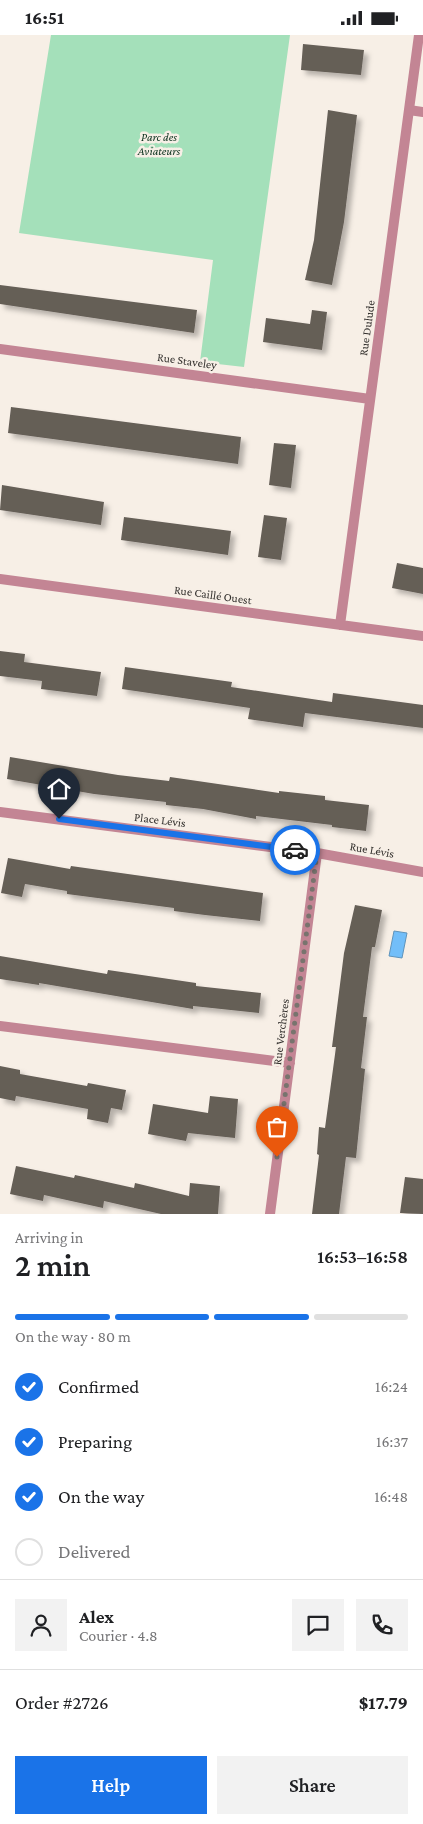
<!DOCTYPE html>
<html lang="en">
<head>
<meta charset="utf-8">
<style>
  body { margin:0; font-family:"Crimson Pro",serif; background:#f2f2f2; color:#202124; height:100vh; display:flex; flex-direction:column; font-size:19px; white-space:nowrap }
  * { box-sizing:border-box; margin:0 }
  p { font-size:16px; color:#757577 }
  .icon { flex:none; width:28px; height:28px; fill:none; stroke:currentColor; stroke-width:2; stroke-linecap:round; stroke-linejoin:round }
  .map { position:relative; height:1179px; overflow:hidden }
  .panel { display:flex; flex-direction:column; background:#fff; flex:1 }
  .panel>* { flex:none }
  .pin { position:absolute; display:grid; place-items:center; width:42px; height:42px; color:#fff; margin:-51px -21px; border-radius:50% 50% 50% 0; rotate:-45deg; box-shadow:0 0 5px #0007 }
  .pin .icon { rotate:45deg }
  .courier { position:absolute; display:grid; place-items:center; width:50px; height:50px; margin:-25px; border:4px solid #1a73e8; border-radius:50%; background:#fff; color:#222; box-shadow:0 1px 6px #0007 }
  .head em { font-style:normal; font-weight:600 }
  .head div { display:flex; flex-direction:column-reverse }
  .head { display:flex; align-items:center; justify-content:space-between; height:85px; padding:0 15px }
  h1 { font-size:32px; font-weight:600; line-height:38px }
  .bar { display:grid; grid-template-columns:repeat(4,1fr); gap:8px 5px; align-content:center; height:60px; padding:0 15px }
  .bar i { height:6px; border-radius:4px; background:#e0e0e0 }
  .bar .selected { background:#1a73e8 }
  .bar p { grid-column:span 4 }
  .line { display:flex; align-items:center; gap:12px; padding:0 15px; border-top:1px solid #e0e0e0 }
  .line div { flex:1 }
  .round { display:grid; place-items:center; flex:none; width:52px; height:52px; border-radius:0px; background:#f2f2f2 }
  ol { padding:0 15px; list-style:none }
  li { display:flex; align-items:center; gap:15px; height:55px }
  li p { margin-inline-start:auto }
  li .icon { padding:5px; border-radius:50%; background:#1a73e8; color:#fff; stroke-width:4 }
  li:last-child { color:#757577 }
  li i { width:28px; height:28px; border:2px solid #e0e0e0; border-radius:50% }
  .button { display:flex; gap:10px; margin-top:auto; padding:10px 15px }
  .button a { flex:1; height:58px; border-radius:0px; background:#1a73e8; color:#fff; font-size:20px; font-weight:600; line-height:58px; text-align:center }
  .button a+a { background:#f2f2f2; color:#202124 }
  .status { display:flex; justify-content:space-between; align-items:center; height:35px; padding:0 25px; background:#fff; direction:ltr }
  .status svg { height:14px; fill:currentColor }
  .map>svg:first-child { display:block }
</style>
</head>
<body>
<div class="status"><b>16:51</b><svg viewBox="0 0 49 12"><path d="M0 12V9h3v3zM5 12V6h3v6zM10 12V3h3v9zM15 12V0h3v12zM26 1h20v11H26zM47 4h2v5h-2z"/></svg></div>
<div class="map">
<svg width="423" height="1179" viewBox="0 0 423 1179">
  <defs>
    <filter id="shadow"><feDropShadow dx="4.5" dy="4.5" stdDeviation="2.5" flood-color="#0004"/></filter>
  </defs>
  <rect width="100%" height="100%" fill="#f7efe6"/>
  <!-- green -->
  <path fill="#a4e0ba" d="M 51,0 L 290,0 L 244,332 L 200,327 L 213,225 L 19,198 Z"/>
  <!-- water -->
  <path fill="#72bef9" stroke="#5f94bc" d="M 394,896 L 407,898 L 402,923 L 389,921 Z"/>
  <!-- building -->
  <path fill="#655e57" filter="url(#shadow)" d="M 303,9 L 364,15 L 361,40 L 301,35 Z
    M 328,75 L 357,80 L 344,187 L 332,250 L 305,245 L 314,205 Z
    M 0,250 L 197,275 L 194,298 L 0,269 Z
    M 312,275 L 327,277 L 322,315 L 263,307 L 266,283 L 310,289 Z
    M 11,372 L 241,402 L 238,429 L 8,398 Z
    M 274,408 L 296,410 L 291,453 L 269,450 Z
    M 2,450 L 104,467 L 101,490 L 0,475 Z
    M 264,480 L 287,483 L 281,525 L 258,522 Z
    M 124,482 L 231,496 L 228,520 L 121,505 Z
    M 397,528 L 423,533 L 423,559 L 392,553 Z
    M 0,616 L 25,619 L 24,627 L 101,637 L 97,661 L 41,654 L 42,646 L 0,641 Z
    M 125,632 L 232,647 L 231,652 L 332,667 L 333,658 L 423,670 L 423,693 L 305,678 L 303,692 L 248,684 L 250,673 L 122,654 Z
    M 10,722 L 118,740 L 169,746 L 170,742 L 279,758 L 279,756 L 325,761 L 325,765 L 369,770 L 366,796 L 332,792 L 332,790 L 256,781 L 256,784 L 203,774 L 166,770 L 166,767 L 94,759 L 7,744 Z
    M 8,823 L 70,834 L 71,831 L 263,858 L 260,886 L 205,880 L 174,876 L 174,873 L 67,859 L 67,856 L 25,849 L 22,862 L 1,858 Z
    M 355,870 L 382,875 L 375,912 L 372,912 L 363,982 L 367,982 L 361,1033 L 365,1034 L 356,1123 L 346,1122 L 339,1179 L 312,1179 L 319,1120 L 317,1119 L 319,1092 L 325,1093 L 336,1012 L 332,1012 L 344,918 Z
    M 0,921 L 107,939 L 108,935 L 196,948 L 196,951 L 261,958 L 259,978 L 193,971 L 193,974 L 39,948 L 39,950 L 0,944 Z
    M 0,1031 L 20,1035 L 20,1039 L 87,1051 L 88,1048 L 126,1055 L 122,1075 L 111,1073 L 108,1088 L 87,1084 L 88,1074 L 16,1061 L 15,1066 L 0,1063 Z
    M 210,1061 L 238,1064 L 235,1103 L 188,1098 L 186,1106 L 148,1099 L 153,1069 L 208,1078 Z
    M 16,1131 L 74,1143 L 75,1140 L 134,1153 L 135,1148 L 189,1161 L 190,1148 L 220,1151 L 218,1179 L 161,1179 L 104,1166 L 103,1173 L 44,1160 L 43,1166 L 10,1159 Z
    M 405,1142 L 423,1144 L 423,1179 L 400,1178 Z"/>
  <g fill="none" stroke-linecap="round" stroke-linejoin="round">
    <!-- street -->
    <path stroke="#c38594" stroke-width="10" d="M 409,75 L 423,77
      M 0,314 L 370,364
      M 0,544 L 423,601
      M 340,590 L 419,0
      M 0,777 L 317,818 L 423,837
      M 0,991 L 290,1028
      M 270,1179 L 317,818"/>
  </g>
  <g fill="none" stroke-linecap="round" stroke-linejoin="round">
    <!-- done -->
    <path stroke="#78746e" stroke-width="5" stroke-dasharray="0 9" d="M 277,1122 L 317,818 L 295,815"/>
    <!-- route -->
    <path stroke="#1a73e8" stroke-width="6" d="M 59,784 L 295,815"/>
  </g>
  <g text-anchor="middle" stroke-width="5" stroke-linejoin="round" paint-order="stroke">
    <!-- park labels -->
    <g font-size="12" font-style="italic" fill="#0c321e" stroke="#f7efe6">
      <text x="159" y="106">Parc des<tspan x="159" dy="14">Aviateurs</tspan></text>
    </g>
    <!-- street labels -->
    <g font-size="12" fill="#34312e" stroke="#f7efe6">
      <text transform="translate(367 293) rotate(-82)" y="4">Rue Dulude</text>
      <text transform="translate(187 326) rotate(8)" y="4">Rue Staveley</text>
      <text transform="translate(213 560) rotate(8)" y="4">Rue Caillé Ouest</text>
      <text transform="translate(160 785) rotate(7)" y="4">Place Lévis</text>
      <text transform="translate(372 815) rotate(10)" y="4">Rue Lévis</text>
      <text transform="translate(281 997) rotate(-83)" y="4">Rue Verchères</text>
    </g>
  </g>
</svg>
<div class="pin" style="left:277px;top:1122px;background:#ea580c"><svg class="icon" aria-label="bag" viewBox="0 0 24 24"><path d="M5 8h14l-1 12H6zM9 8a3 3 0 0 1 6 0"/></svg></div>
<div class="pin" style="left:59px;top:784px;background:#1f2937"><svg class="icon" aria-label="home" viewBox="0 0 24 24"><path d="M3 11l9-7 9 7M6 9v11h12V9"/></svg></div>
<div class="courier" style="left:295px;top:815px"><svg class="icon" aria-label="car" viewBox="0 0 24 24"><path d="M5 17H2v-5l4-1 3-4h7l3 4 3 1v5h-3M9 17h6M6 11h13"/><circle cx="7" cy="17" r="2"/><circle cx="17" cy="17" r="2"/></svg></div>
</div>
<section class="panel">
<div class="head"><div><h1>2 min</h1><p>Arriving in</p></div><em>16:53–16:58</em></div>
<div class="bar"><i class="selected"></i><i class="selected"></i><i class="selected"></i><i></i><p>On the way · 80 m</p></div>
<ol>
<li><svg class="icon" aria-label="check" viewBox="0 0 24 24"><path d="M5 12l5 5 9-10"/></svg>Confirmed<p>16:24</p></li>
<li><svg class="icon" aria-label="check" viewBox="0 0 24 24"><path d="M5 12l5 5 9-10"/></svg>Preparing<p>16:37</p></li>
<li><svg class="icon" aria-label="check" viewBox="0 0 24 24"><path d="M5 12l5 5 9-10"/></svg>On the way<p>16:48</p></li>
<li><i></i>Delivered</li>
</ol>
<div class="line" style="height:90px"><a class="round"><svg class="icon" aria-label="person" viewBox="0 0 24 24"><circle cx="12" cy="8" r="4"/><path d="M4 21q1-7 8-7t8 7"/></svg></a><div><b>Alex</b><p>Courier · 4.8</p></div><a class="round"><svg class="icon" aria-label="chat" viewBox="0 0 24 24"><path d="M4 5h16v11H9l-5 4z"/></svg></a><a class="round"><svg class="icon" aria-label="phone" viewBox="0 0 24 24"><path d="M5 4h4l2 5-3 2q2 4 5 5l2-3 5 2v4C11 20 4 13 5 4z"/></svg></a></div>
<div class="line" style="height:65px"><div>Order #2726</div><b>$17.79</b></div>
<div class="button"><a>Help</a><a>Share</a></div>
</section>
</body>
</html>
